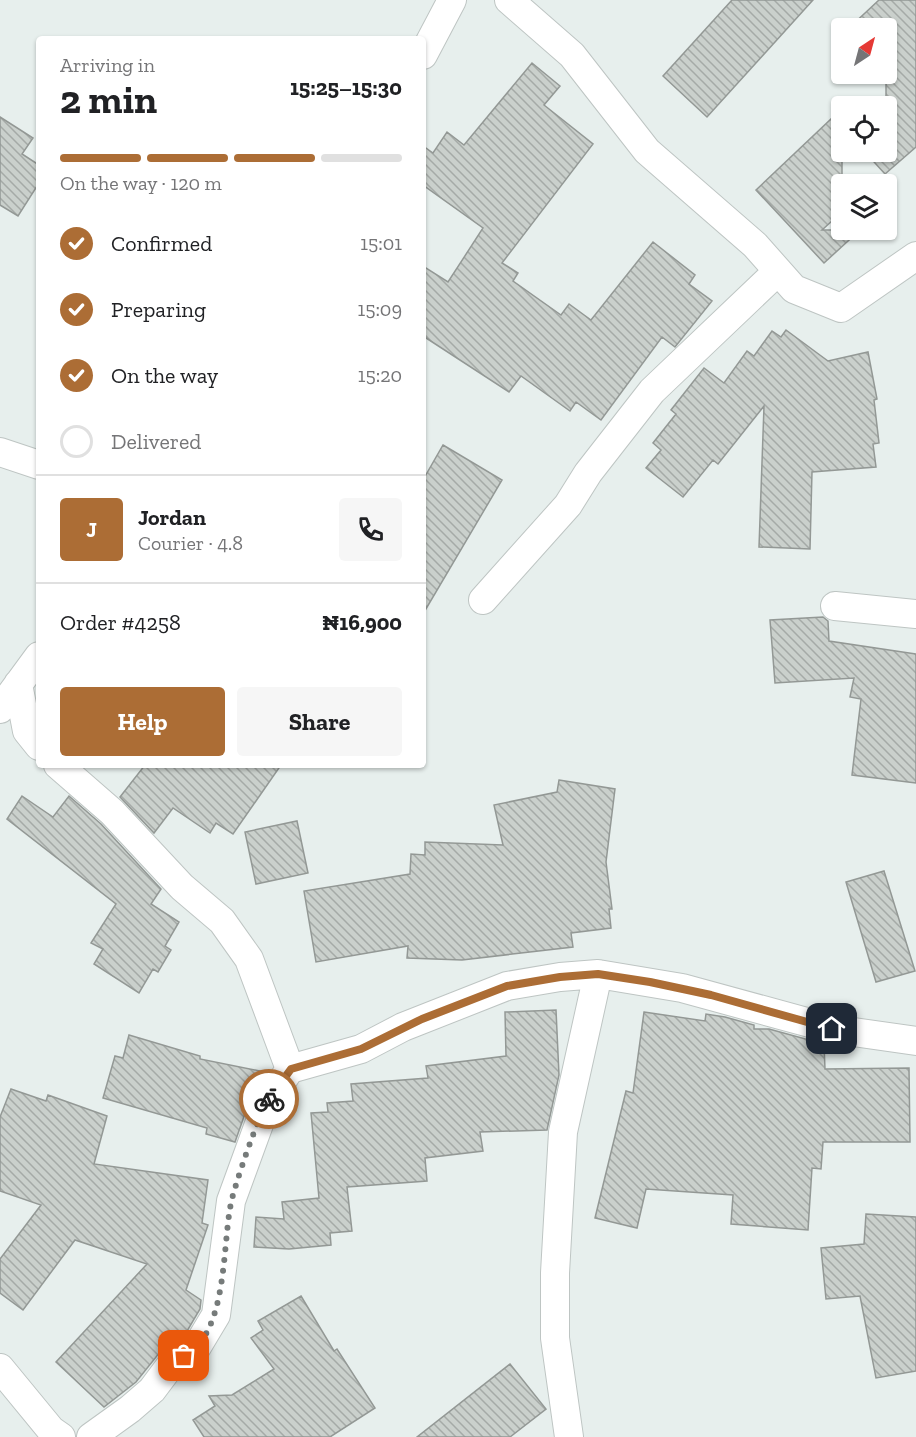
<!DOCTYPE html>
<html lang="en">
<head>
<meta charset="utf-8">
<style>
  body { margin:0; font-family:"Zilla Slab",serif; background:#f6f6f6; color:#202124; height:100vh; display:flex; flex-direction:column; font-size:22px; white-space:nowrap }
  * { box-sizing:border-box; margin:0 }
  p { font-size:20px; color:#757577 }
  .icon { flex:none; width:33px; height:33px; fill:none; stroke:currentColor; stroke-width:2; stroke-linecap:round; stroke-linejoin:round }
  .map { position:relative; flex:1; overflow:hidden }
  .sheet { position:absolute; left:36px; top:36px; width:390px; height:732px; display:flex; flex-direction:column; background:#fff; border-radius:6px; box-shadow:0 2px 4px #0004 }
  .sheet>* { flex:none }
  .needle { width:39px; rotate:36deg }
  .tools { position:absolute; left:831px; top:18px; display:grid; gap:12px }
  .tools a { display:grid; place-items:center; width:66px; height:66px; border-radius:6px; background:#fff; box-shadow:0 2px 4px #0004; font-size:30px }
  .pin { position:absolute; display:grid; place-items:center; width:51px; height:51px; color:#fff; margin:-26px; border-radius:12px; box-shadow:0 3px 9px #0006 }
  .courier { position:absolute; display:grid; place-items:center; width:60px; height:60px; margin:-30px; border:4px solid #ac6d35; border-radius:50%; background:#fff; color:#222; box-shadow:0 2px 8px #0007 }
  .head em { font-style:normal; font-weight:700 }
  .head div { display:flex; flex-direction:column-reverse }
  .head { display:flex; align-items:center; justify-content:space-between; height:102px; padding:0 24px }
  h1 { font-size:39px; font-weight:700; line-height:45px }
  .bar { display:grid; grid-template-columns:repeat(4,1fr); gap:9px 6px; align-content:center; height:72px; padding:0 24px }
  .bar i { height:8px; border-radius:4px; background:#e0e0e0 }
  .bar .selected { background:#ac6d35 }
  .bar p { grid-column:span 4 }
  .line { display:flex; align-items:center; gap:15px; padding:0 24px; border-top:2px solid #e0e0e0 }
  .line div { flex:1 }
  .round { display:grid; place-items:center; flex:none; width:63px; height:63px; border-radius:6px; background:#f6f6f6 }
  ol { padding:0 24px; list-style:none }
  li { display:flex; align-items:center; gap:18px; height:66px }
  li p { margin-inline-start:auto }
  li .icon { padding:6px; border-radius:50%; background:#ac6d35; color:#fff; stroke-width:4 }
  li:last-child { color:#757577 }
  li i { width:33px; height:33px; border:3px solid #e0e0e0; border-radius:50% }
  .primary-button { display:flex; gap:12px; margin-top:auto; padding:12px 24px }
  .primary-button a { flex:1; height:69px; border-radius:6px; background:#ac6d35; color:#fff; font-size:24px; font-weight:700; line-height:69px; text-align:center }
  .primary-button a+a { background:#f6f6f6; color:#202124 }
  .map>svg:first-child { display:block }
</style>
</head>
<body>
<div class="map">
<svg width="916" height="1437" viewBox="0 0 916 1437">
  <defs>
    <pattern id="building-back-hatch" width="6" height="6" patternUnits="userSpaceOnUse" patternTransform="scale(1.5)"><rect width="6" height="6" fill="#cad0cc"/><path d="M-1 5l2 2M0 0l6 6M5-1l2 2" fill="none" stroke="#a5aaa7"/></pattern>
  </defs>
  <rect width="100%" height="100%" fill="#e7efed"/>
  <!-- building -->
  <path fill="url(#building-back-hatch)" stroke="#939895" stroke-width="1.5" d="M 732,0 L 813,0 L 707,117 L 663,76 Z
    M 879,0 L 916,0 L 916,147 L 885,174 L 865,152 L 886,152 L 886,28 L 849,28 Z
    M 532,63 L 560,86 L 544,105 L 593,144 L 502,263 L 518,273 L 513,281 L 561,315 L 569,304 L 591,320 L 653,242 L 695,275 L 689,284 L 712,301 L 675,347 L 662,337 L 601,420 L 576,402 L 570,411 L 521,376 L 509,392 L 423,336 L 423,266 L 448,282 L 483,228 L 423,185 L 423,146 L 433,153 L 447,132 L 464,145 Z
    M 851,97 L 860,106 L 842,106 L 842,212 L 822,230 L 860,230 L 824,263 L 756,190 L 833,117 L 832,115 Z
    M 0,117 L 33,138 L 22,154 L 39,165 L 39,183 L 18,216 L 0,205 Z
    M 786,330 L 828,361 L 868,352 L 877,399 L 874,400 L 879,443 L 873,444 L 876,467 L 812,472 L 810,549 L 759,547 L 764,406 L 718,464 L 713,460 L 683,497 L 646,468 L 661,450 L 653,443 L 676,414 L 671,410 L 704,368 L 724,383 L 747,351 L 754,356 L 772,331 L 781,337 Z
    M 443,445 L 502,480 L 423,614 L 423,480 Z
    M 823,617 L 828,621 L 829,641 L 916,654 L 916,783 L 852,775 L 861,699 L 850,697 L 854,678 L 775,683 L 770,620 Z
    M 145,765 L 281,765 L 233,834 L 216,823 L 210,833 L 173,808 L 154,833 L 120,797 Z
    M 559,780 L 615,789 L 606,862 L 612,909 L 609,909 L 611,928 L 571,933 L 573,947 L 462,960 L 407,958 L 408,946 L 316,962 L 304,891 L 410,874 L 411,854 L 425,855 L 425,842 L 503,845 L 494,805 L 557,792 Z
    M 22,796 L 53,817 L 69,796 L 101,824 L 161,889 L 151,904 L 179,922 L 165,946 L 171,950 L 158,972 L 153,969 L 139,993 L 94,964 L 103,949 L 91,943 L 116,904 L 7,819 Z
    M 297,821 L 308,873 L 256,884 L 245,832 Z
    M 884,871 L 915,971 L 876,982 L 846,882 Z
    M 556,1010 L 559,1075 L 547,1130 L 480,1132 L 483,1151 L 425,1158 L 427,1181 L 347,1187 L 352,1231 L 330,1233 L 331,1245 L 289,1249 L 254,1247 L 256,1217 L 284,1219 L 282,1202 L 319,1198 L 311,1113 L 328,1112 L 327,1103 L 353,1101 L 351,1084 L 428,1078 L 426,1066 L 506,1056 L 505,1012 Z
    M 644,1012 L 705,1021 L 706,1014 L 725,1017 L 754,1025 L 754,1029 L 769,1029 L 824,1044 L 825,1069 L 909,1068 L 910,1142 L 823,1142 L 821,1169 L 812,1168 L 808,1230 L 731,1224 L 733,1195 L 646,1189 L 637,1228 L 595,1218 L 626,1091 L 633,1093 Z
    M 129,1035 L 200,1056 L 200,1059 L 260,1071 L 235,1142 L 206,1134 L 207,1128 L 103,1098 L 115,1056 L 123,1058 Z
    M 11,1089 L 46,1101 L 48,1095 L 107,1116 L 94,1164 L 208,1180 L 202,1223 L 208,1225 L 186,1290 L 201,1300 L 200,1309 L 183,1338 L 160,1352 L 136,1382 L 104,1407 L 56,1362 L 147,1264 L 75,1240 L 23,1310 L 0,1293 L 0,1259 L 41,1205 L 0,1191 L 0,1117 Z
    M 866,1214 L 916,1217 L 916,1371 L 876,1378 L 860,1296 L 826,1299 L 821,1248 L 864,1244 Z
    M 301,1296 L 334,1351 L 337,1349 L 375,1408 L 330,1437 L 204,1437 L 193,1420 L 215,1406 L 209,1396 L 232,1395 L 274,1369 L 251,1338 L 263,1330 L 258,1321 Z
    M 510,1364 L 546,1409 L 510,1437 L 417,1437 Z"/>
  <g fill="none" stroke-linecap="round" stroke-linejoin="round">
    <defs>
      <path id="minor" d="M 509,0 L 572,55 L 647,151 L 755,245 L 794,289 L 841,308 L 916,256
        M 423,55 L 452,0
        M 0,452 L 39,465
        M 483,600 L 568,505 L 588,473 L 652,391 L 778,271
        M 835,606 L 916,614
        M 18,684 L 27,731 L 39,746
        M 0,709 L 39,656
        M 58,765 L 112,812 L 182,887 L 222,921 L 249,959 L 290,1069
        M 0,1368 L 51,1430 L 61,1437
        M 91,1437 L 130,1409 L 152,1390 L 173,1362 L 195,1350 L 216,1315 L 231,1201 L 266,1105 L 290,1069 L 361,1049 L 403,1027 L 507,986 L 560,977 L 598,974 L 682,988 L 832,1029 L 916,1041
        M 569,1437 L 555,1338 L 555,1273 L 563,1132 L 598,974"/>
    </defs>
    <!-- minor casing -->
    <use href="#minor" stroke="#bec5c3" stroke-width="30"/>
    <!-- minor -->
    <use href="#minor" stroke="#fff" stroke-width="28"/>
  </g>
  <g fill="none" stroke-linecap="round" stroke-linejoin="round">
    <!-- done -->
    <path stroke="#767b7a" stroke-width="6" stroke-dasharray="0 10.8" d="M 184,1356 C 228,1333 222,1247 231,1203 C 235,1184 259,1114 269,1099"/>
    <!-- route -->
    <path stroke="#ac6d35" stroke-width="8" d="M 269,1099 L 291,1069 L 361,1049 L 422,1019 L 507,986 L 560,977 L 598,974 L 650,982 L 711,995 L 832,1029"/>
  </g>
</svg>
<div class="tools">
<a><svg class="needle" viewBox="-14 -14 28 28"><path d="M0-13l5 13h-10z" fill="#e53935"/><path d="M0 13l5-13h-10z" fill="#757577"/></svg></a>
<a><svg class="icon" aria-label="locate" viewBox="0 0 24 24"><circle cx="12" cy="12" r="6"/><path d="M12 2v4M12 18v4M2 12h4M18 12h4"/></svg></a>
<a><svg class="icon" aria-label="layers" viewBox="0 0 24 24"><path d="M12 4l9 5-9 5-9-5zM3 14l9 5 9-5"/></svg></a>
</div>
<div class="pin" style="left:184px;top:1356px;background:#ea580c"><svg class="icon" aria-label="bag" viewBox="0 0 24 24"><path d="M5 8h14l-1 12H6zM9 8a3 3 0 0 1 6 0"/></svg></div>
<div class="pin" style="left:832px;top:1029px;background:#1f2937"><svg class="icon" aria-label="home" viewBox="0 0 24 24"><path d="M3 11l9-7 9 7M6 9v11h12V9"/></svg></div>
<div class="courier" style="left:269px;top:1099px"><svg class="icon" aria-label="bike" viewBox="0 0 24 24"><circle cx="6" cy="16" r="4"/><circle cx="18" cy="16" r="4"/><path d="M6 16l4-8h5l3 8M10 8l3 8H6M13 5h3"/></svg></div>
<section class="sheet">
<div class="head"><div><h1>2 min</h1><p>Arriving in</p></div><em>15:25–15:30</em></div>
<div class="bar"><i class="selected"></i><i class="selected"></i><i class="selected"></i><i></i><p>On the way · 120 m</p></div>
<ol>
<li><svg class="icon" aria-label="check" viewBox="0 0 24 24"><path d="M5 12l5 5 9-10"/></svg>Confirmed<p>15:01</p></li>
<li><svg class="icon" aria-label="check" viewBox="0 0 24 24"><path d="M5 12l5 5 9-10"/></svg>Preparing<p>15:09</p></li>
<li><svg class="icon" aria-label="check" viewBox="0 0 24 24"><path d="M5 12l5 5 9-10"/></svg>On the way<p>15:20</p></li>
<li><i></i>Delivered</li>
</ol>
<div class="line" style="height:108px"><b class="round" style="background:#ac6d35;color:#fff">J</b><div><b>Jordan</b><p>Courier · 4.8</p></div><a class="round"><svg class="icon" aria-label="phone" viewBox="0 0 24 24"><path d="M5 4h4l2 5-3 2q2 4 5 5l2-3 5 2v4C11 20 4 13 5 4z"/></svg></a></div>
<div class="line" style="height:78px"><div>Order #4258</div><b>₦16,900</b></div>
<div class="primary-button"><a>Help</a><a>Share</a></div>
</section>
</div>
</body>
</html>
